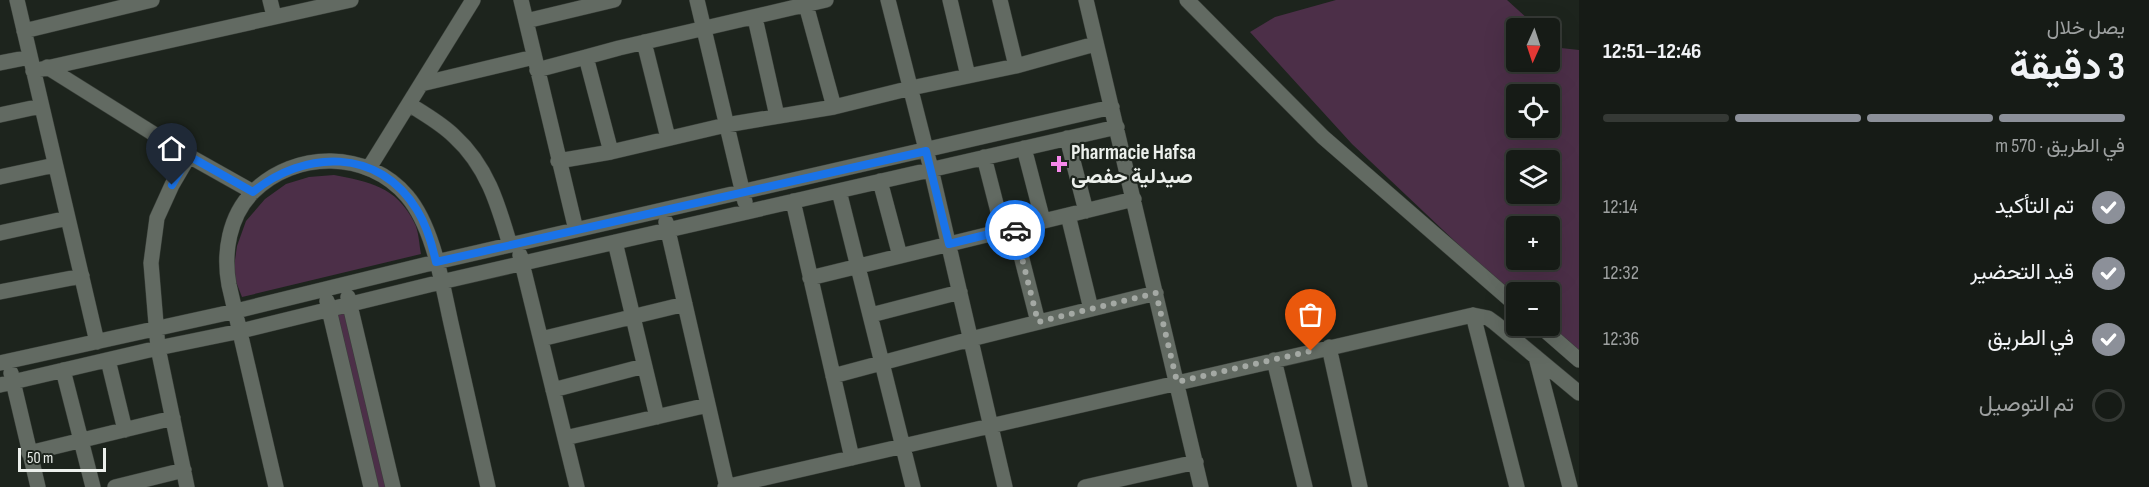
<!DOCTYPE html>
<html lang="ar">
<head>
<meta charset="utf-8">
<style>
  body { margin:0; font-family:"Sofia Sans Condensed",Vazirmatn,sans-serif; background:#1f241f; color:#f1f3f6; direction:rtl; height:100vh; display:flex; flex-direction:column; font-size:22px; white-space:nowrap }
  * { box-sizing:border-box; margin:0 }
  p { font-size:20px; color:#9ea1a1 }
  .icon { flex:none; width:33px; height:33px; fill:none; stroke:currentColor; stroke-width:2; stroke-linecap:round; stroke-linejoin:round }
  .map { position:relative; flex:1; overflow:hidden; direction:ltr }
  .details { display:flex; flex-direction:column; background:#161b16; width:570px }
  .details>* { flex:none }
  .needle { width:39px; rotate:183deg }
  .fabs { position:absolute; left:1506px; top:18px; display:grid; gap:12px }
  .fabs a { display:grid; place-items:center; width:54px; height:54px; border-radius:6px; background:#161b16; box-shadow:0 6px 24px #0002,0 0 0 2px #353935; font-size:30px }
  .scale { position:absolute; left:18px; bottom:15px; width:88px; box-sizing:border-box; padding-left:6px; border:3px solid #ecf0ec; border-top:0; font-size:16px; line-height:21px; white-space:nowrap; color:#ecf0ec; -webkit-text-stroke:4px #1d241d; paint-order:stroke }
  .pin { position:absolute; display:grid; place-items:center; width:51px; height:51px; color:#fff; margin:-62px -26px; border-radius:50% 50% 50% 0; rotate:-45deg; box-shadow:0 0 6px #0007 }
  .pin .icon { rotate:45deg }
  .courier { position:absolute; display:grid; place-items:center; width:60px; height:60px; margin:-30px; border:4px solid #1a73e8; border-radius:50%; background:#fff; color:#222; box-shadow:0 2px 8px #0007 }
  .overview em { font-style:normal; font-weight:700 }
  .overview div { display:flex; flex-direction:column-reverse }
  .overview { display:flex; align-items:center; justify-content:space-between; height:102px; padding:0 24px }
  h1 { font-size:39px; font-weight:700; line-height:45px }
  .bar { display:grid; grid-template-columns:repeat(4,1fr); gap:9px 6px; align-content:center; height:72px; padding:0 24px }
  .bar i { height:8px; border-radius:4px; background:#353935 }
  .bar .on { background:#8c9099 }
  .bar p { grid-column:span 4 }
  ol { padding:0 24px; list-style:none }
  li { display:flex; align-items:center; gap:18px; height:66px }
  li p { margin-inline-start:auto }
  li .icon { padding:6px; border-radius:50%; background:#8c9099; color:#fff; stroke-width:4 }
  li:last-child { color:#9ea1a1 }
  li i { width:33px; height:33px; border:3px solid #353935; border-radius:50% }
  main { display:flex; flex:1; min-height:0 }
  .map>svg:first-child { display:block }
</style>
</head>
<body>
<main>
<section class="details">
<div class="overview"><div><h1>3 دقيقة</h1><p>يصل خلال</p></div><em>12:46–12:51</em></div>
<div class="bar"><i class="on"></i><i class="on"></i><i class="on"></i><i></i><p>في الطريق · 570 m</p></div>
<ol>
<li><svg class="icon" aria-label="check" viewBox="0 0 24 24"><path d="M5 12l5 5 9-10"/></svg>تم التأكيد<p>12:14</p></li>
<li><svg class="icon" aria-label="check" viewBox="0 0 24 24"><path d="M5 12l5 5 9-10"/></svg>قيد التحضير<p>12:32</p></li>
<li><svg class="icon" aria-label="check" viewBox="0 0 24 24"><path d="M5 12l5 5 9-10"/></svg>في الطريق<p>12:36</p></li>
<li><i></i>تم التوصيل</li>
</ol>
</section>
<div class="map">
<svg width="1579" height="487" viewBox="0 0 1579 487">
  <rect width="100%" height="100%" fill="#1d241d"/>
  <!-- green -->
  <path fill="#4c2f48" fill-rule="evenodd" d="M 1336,0 L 1507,0 L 1538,28 L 1516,28 L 1516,62 L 1550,62 L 1550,38 L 1561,48 L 1579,50 L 1579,359 L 1550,326 L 1550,292 L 1516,292 L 1516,299 L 1352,144 L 1250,32 L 1275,17 ZM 1516,94 L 1550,94 L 1550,128 L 1516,128 ZM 1516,160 L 1550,160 L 1550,194 L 1516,194 ZM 1516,226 L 1550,226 L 1550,260 L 1516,260 Z
    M 334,175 C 369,182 396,186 414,222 C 419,231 419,244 421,254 L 242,297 L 233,274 L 237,246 L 246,221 L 265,199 L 286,184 L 309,177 Z
    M 344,305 L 388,487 L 375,487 L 333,308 Z"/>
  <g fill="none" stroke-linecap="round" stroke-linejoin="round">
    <defs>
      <path id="minor" d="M 17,0 L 97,342
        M 270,0 L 274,16
        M 521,0 L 576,230
        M 697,0 L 745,202
        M 888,0 L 931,169 L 1005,487
        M 950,0 L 968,76
        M 1000,0 L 1016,66
        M 1086,0 L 1201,487
        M 1187,0 L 1323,137 L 1516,305
        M 806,5 L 834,107
        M 755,18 L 777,116
        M 526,21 L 614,0
        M 24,31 L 152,0
        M 644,42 L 668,138
        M 0,63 L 30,57
        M 47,67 L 189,156 L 253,192
        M 537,70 L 586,57
        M 33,71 L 351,0
        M 421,84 L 534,57
        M 409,104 C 424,114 441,123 454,136 C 487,166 498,204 510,245
        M 0,115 L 41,106
        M 1067,138 L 1086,211
        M 1024,148 L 1043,221
        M 611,152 L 586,57 L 619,48 L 826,0
        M 984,157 L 1003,231
        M 558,161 L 611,152 L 726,125 L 834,107 L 911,88 L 1016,66 L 1095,44
        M 369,168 L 473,0
        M 0,177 L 55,165
        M 880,181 L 900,256
        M 839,191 L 913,487
        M 793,201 L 852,458
        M 1068,215 L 1091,309
        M 666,222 L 727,487
        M 1014,228 L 1038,322
        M 0,233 L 68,218
        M 615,242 L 657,417
        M 520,255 L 577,487
        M 810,278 L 1134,199
        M 0,292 L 82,276
        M 348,297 L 393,487
        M 327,301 L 371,487
        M 871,315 L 960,292
        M 1473,315 L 1517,487
        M 1540,326 L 1579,360
        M 541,339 L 685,304
        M 1329,347 L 1360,487
        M 1536,357 L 1570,487
        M 108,360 L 125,430
        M 1274,360 L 1305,487
        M 0,363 L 236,311 L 436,262 L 1112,107
        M 63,370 L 93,487
        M 11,373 L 38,487
        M 833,376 L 971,339 L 1156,293
        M 0,385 L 158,348 L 241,331 L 441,282 L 1117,127
        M 553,390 L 644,366
        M 565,438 L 708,405
        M 29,453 L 173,418
        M 115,487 L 184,470
        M 187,487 L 158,348 L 151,263 L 157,218 L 172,185 L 189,156
        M 276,487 L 229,285 C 223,253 229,216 253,192 C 295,150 368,150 407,196 C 435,229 443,290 453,332 C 465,384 476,435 488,487
        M 725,487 L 1473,315 L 1488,318 L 1495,323 L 1579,393
        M 1085,487 L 1196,462"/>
    </defs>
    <!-- minor casing -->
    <use href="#minor" stroke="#393f39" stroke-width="16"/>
    <!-- minor -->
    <use href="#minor" stroke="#626a62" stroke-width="15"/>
  </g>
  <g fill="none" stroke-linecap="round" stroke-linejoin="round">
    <!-- done -->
    <path stroke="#a4a9a4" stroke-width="6" stroke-dasharray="0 10.8" d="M 1015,230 L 1038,322 L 1156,293 L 1177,382 L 1311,351"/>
    <!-- route -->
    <path stroke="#1a73e8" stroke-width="8" d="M 172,185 L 189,156 L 253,192 C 304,150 379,147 417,210 C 427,226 432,244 436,262 L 926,151 L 949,244 L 1014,228 L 1015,230"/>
  </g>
  <!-- markers -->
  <path fill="#f788eb" stroke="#1d241d" stroke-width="2" d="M1056 155h6v6h6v6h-6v6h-6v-6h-6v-6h6z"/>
  <g text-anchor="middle" stroke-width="4.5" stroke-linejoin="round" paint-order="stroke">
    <!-- poi labels -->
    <g font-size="21" font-weight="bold" fill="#ecf0ec" stroke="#1d241d" text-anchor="start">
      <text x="1071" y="159">Pharmacie Hafsa<tspan x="1071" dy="24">صيدلية حفصى</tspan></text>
    </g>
  </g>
</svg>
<div class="fabs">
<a><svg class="needle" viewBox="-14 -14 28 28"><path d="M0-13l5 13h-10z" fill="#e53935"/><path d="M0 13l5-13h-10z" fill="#9ea1a1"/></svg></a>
<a><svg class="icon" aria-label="locate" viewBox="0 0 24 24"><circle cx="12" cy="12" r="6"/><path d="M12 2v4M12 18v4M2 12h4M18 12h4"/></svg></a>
<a><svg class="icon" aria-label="layers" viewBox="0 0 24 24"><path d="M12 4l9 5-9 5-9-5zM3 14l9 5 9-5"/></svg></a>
<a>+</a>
<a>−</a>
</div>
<div class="scale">50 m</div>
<div class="pin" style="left:1311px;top:351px;background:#ea580c"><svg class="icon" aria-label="bag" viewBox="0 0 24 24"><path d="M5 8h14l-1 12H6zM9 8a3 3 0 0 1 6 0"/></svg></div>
<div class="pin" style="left:172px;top:185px;background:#1f2937"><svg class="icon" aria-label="home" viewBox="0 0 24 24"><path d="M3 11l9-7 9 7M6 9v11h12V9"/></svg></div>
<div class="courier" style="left:1015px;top:230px"><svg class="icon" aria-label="car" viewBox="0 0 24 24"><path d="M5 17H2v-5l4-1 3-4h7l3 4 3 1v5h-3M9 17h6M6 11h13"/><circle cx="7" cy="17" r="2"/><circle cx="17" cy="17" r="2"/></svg></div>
</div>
</main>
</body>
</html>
